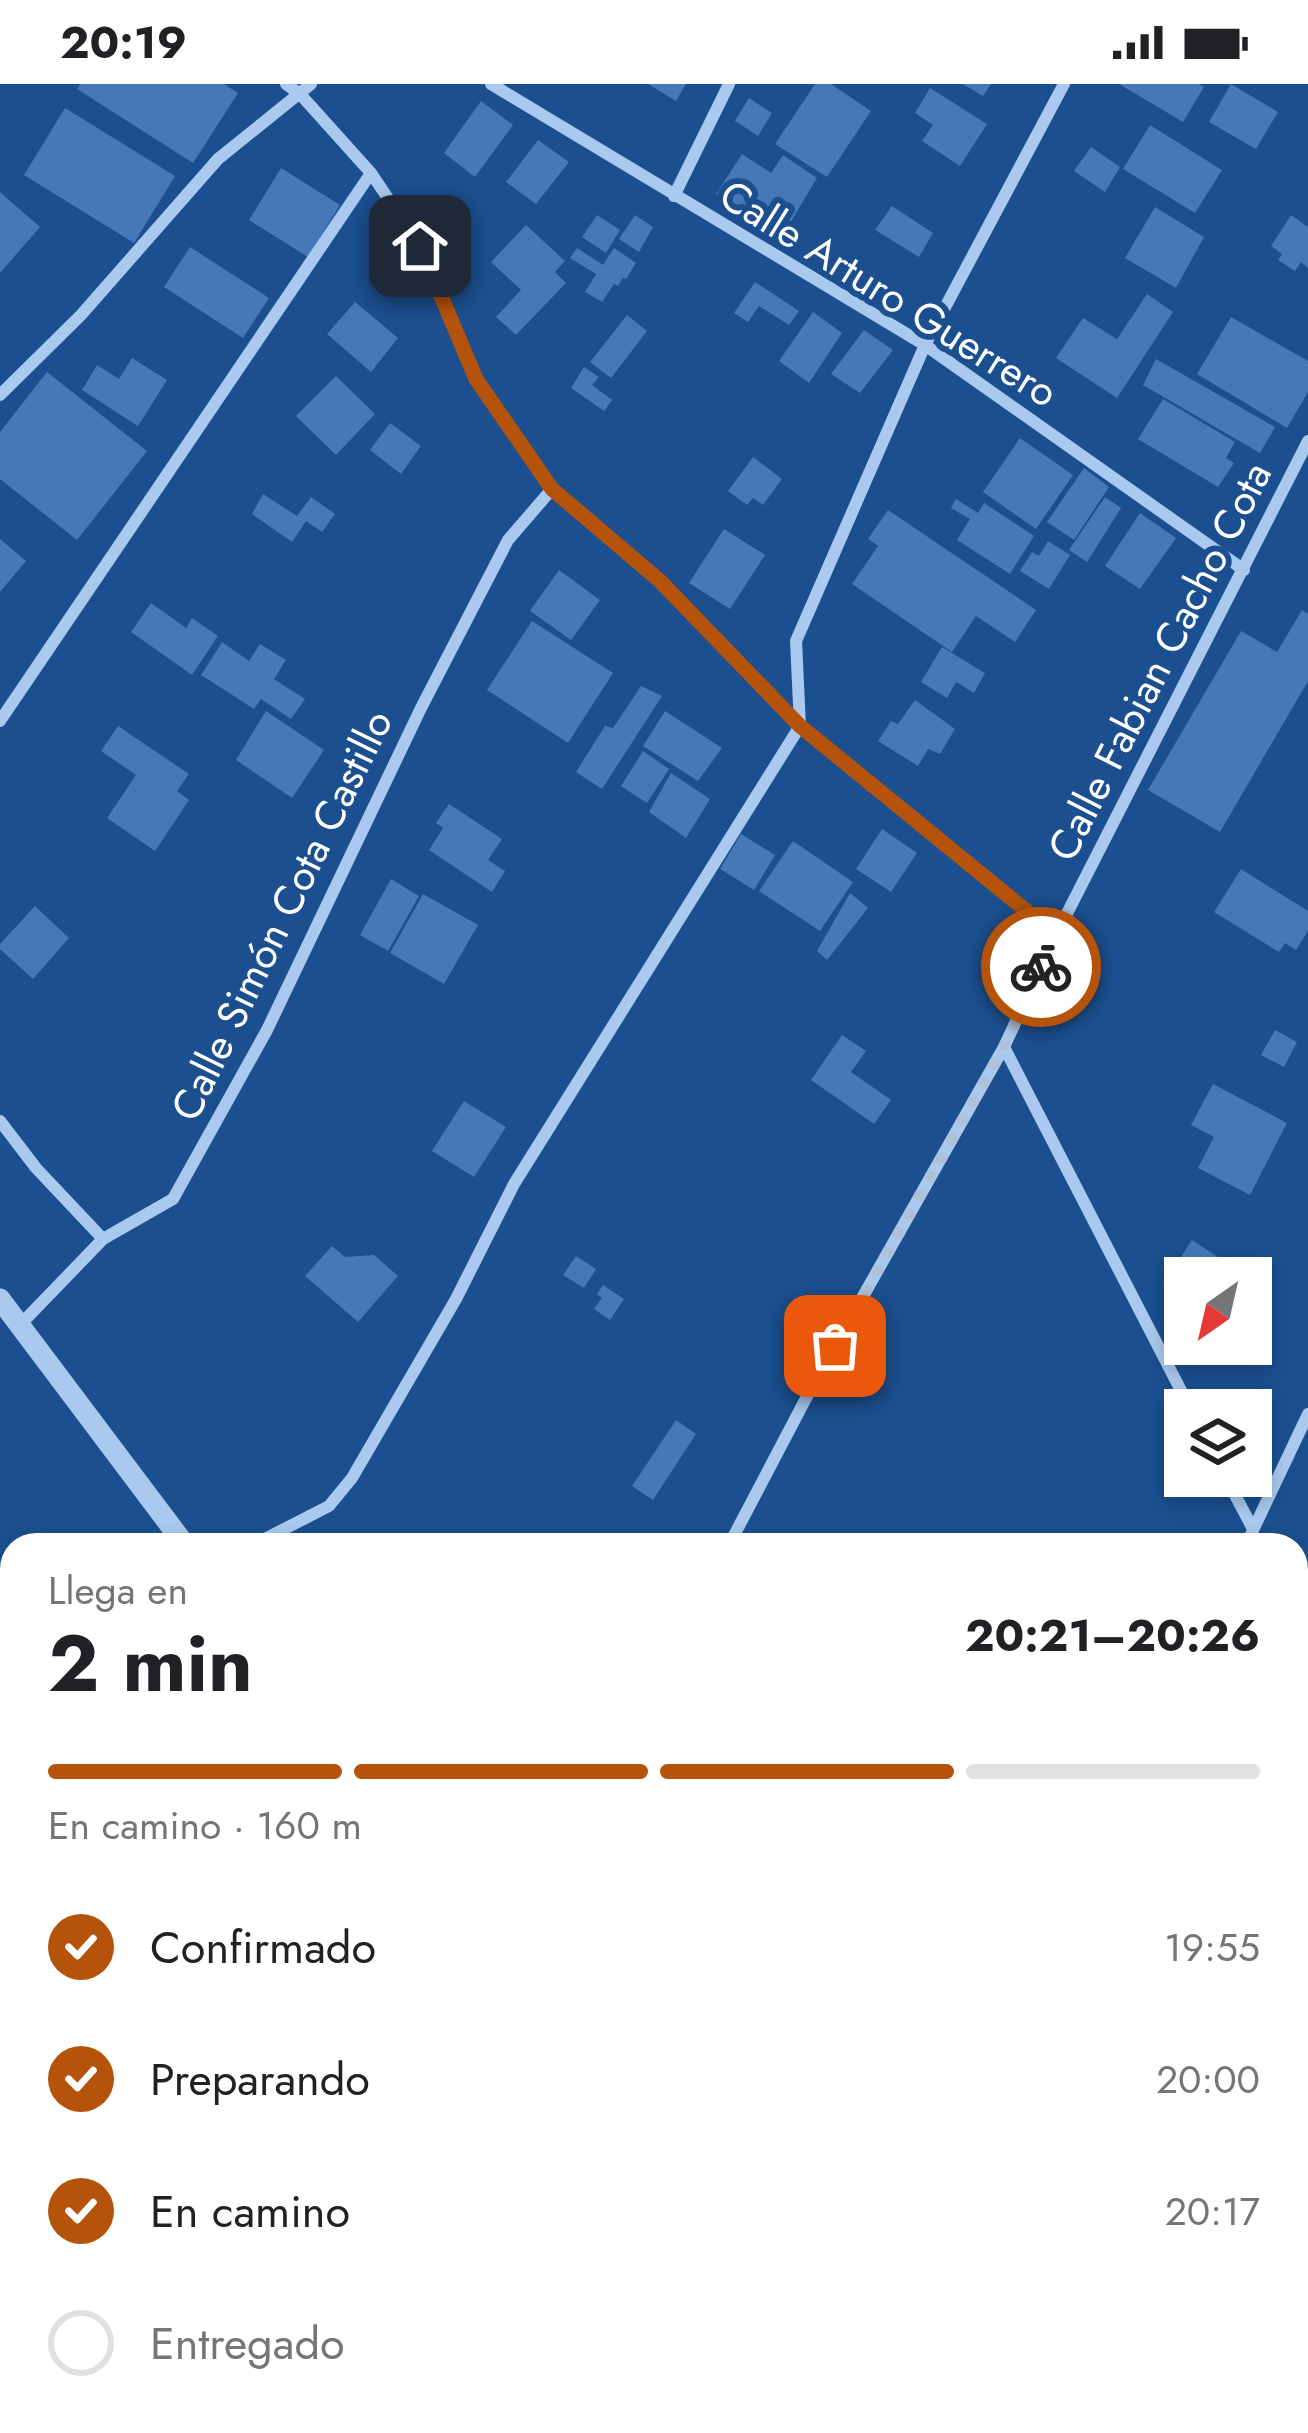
<!DOCTYPE html>
<html lang="es">
<head>
<meta charset="utf-8">
<style>
  body { margin:0; font-family:Jost,sans-serif; background:#f6f6f6; color:#202124; height:100vh; display:flex; flex-direction:column; font-size:45px; white-space:nowrap }
  * { box-sizing:border-box; margin:0 }
  p { font-size:39px; color:#757577 }
  .icon { flex:none; width:66px; height:66px; fill:none; stroke:currentColor; stroke-width:2; stroke-linecap:round; stroke-linejoin:round }
  .map { position:relative; flex:1; overflow:hidden }
  .drawer { position:absolute; left:0px; top:1449px; width:1308px; height:900px; display:flex; flex-direction:column; background:#fff; border-radius:36px 36px 0 0; box-shadow:0 6px 18px #0003 }
  .drawer>* { flex:none }
  .needle { width:78px; rotate:214deg }
  .controls { position:absolute; left:1164px; top:1173px; display:grid; gap:24px }
  .controls a { display:grid; place-items:center; width:108px; height:108px; border-radius:0px; background:#fff; box-shadow:0 6px 18px #0003; font-size:60px }
  .pin { position:absolute; display:grid; place-items:center; width:102px; height:102px; color:#fff; margin:-51px; border-radius:24px; box-shadow:0 6px 18px #0006 }
  .courier { position:absolute; display:grid; place-items:center; width:120px; height:120px; margin:-60px; border:9px solid #b45309; border-radius:50%; background:#fff; color:#222; box-shadow:0 3px 15px #0007 }
  .overview em { font-style:normal; font-weight:700 }
  .overview div { display:flex; flex-direction:column-reverse }
  .overview { display:flex; align-items:center; justify-content:space-between; height:204px; padding:0 48px }
  h1 { font-size:78px; font-weight:700; line-height:90px }
  .bar { display:grid; grid-template-columns:repeat(4,1fr); gap:18px 12px; align-content:center; height:144px; padding:0 48px }
  .bar i { height:15px; border-radius:9px; background:#e0e0e0 }
  .bar .active { background:#b45309 }
  .bar p { grid-column:span 4 }
  ol { padding:0 48px; list-style:none }
  li { display:flex; align-items:center; gap:36px; height:132px }
  li p { margin-inline-start:auto }
  li .icon { padding:12px; border-radius:50%; background:#b45309; color:#fff; stroke-width:4 }
  li:last-child { color:#757577 }
  li i { width:66px; height:66px; border:6px solid #e0e0e0; border-radius:50% }
  .status { display:flex; justify-content:space-between; align-items:center; height:84px; padding:0 60px; background:#fff; direction:ltr }
  .status svg { height:33px; fill:currentColor }
  .map>svg:first-child { display:block }
</style>
</head>
<body>
<div class="status"><b>20:19</b><svg viewBox="0 0 49 12"><path d="M0 12V9h3v3zM5 12V6h3v6zM10 12V3h3v9zM15 12V0h3v12zM26 1h20v11H26zM47 4h2v5h-2z"/></svg></div>
<div class="map">
<svg width="1308" height="2349" viewBox="0 0 1308 2349">
  <rect width="100%" height="100%" fill="#1b4f8f"/>
  <!-- building -->
  <path fill="#4478b7" d="M 81,0 L 224,0 L 238,9 L 193,79 L 77,5 Z
    M 648,0 L 686,0 L 676,17 Z
    M 815,0 L 831,0 L 871,27 L 827,93 L 775,60 Z
    M 963,0 L 991,0 L 983,12 Z
    M 1119,0 L 1199,0 L 1204,3 L 1183,38 Z
    M 1231,0 L 1278,28 L 1256,65 L 1209,38 Z
    M 930,4 L 987,40 L 960,82 L 922,57 L 933,41 L 915,29 Z
    M 749,14 L 772,29 L 758,52 L 735,37 Z
    M 481,17 L 513,41 L 475,93 L 444,69 Z
    M 65,24 L 175,92 L 134,159 L 24,91 Z
    M 1150,41 L 1222,86 L 1195,129 L 1123,85 Z
    M 538,56 L 569,78 L 536,120 L 506,98 Z
    M 1091,63 L 1120,83 L 1105,108 L 1074,87 Z
    M 742,70 L 771,89 L 783,71 L 817,94 L 783,151 L 716,110 Z
    M 281,84 L 340,121 L 308,173 L 249,136 Z
    M 0,108 L 40,143 L 0,189 Z
    M 892,122 L 933,149 L 919,173 L 875,146 Z
    M 1155,123 L 1204,153 L 1176,204 L 1125,174 Z
    M 597,131 L 620,146 L 606,169 L 582,153 Z
    M 635,131 L 653,143 L 639,168 L 619,155 Z
    M 1291,131 L 1308,143 L 1308,184 L 1301,178 L 1295,187 L 1278,176 L 1282,170 L 1271,162 Z
    M 526,141 L 565,177 L 555,188 L 566,199 L 516,251 L 496,233 L 521,206 L 491,178 Z
    M 190,163 L 269,214 L 243,254 L 164,203 Z
    M 577,164 L 603,181 L 614,164 L 636,179 L 626,195 L 623,194 L 618,202 L 614,200 L 602,218 L 585,208 L 596,190 L 570,174 Z
    M 755,198 L 799,227 L 789,241 L 759,222 L 748,238 L 734,229 Z
    M 1147,210 L 1173,228 L 1117,314 L 1056,274 L 1083,234 L 1117,255 Z
    M 355,218 L 398,254 L 371,288 L 327,250 Z
    M 813,228 L 842,249 L 809,299 L 779,277 Z
    M 627,231 L 647,247 L 611,294 L 590,278 Z
    M 1231,233 L 1308,277 L 1308,308 L 1287,344 L 1197,290 Z
    M 864,246 L 893,266 L 860,309 L 831,290 Z
    M 132,274 L 167,296 L 138,342 L 82,306 L 97,281 L 119,295 Z
    M 1156,275 L 1275,343 L 1260,369 L 1143,301 Z
    M 584,283 L 599,293 L 592,301 L 612,316 L 604,327 L 571,304 Z
    M 47,288 L 147,367 L 77,456 L 0,395 L 0,348 Z
    M 336,292 L 375,330 L 336,371 L 296,332 Z
    M 1163,315 L 1235,358 L 1226,374 L 1234,379 L 1218,403 L 1138,355 Z
    M 390,339 L 421,362 L 401,390 L 370,366 Z
    M 1020,354 L 1073,391 L 1036,445 L 983,408 Z
    M 753,373 L 782,395 L 763,421 L 753,414 L 747,421 L 728,407 Z
    M 1084,384 L 1109,403 L 1074,456 L 1047,438 Z
    M 263,410 L 297,432 L 311,413 L 335,430 L 322,448 L 306,437 L 292,458 L 252,430 Z
    M 1105,413 L 1121,424 L 1087,478 L 1069,466 Z
    M 956,415 L 978,429 L 984,419 L 1034,452 L 1010,490 L 957,456 L 970,435 L 951,424 Z
    M 888,426 L 1036,526 L 1015,558 L 976,532 L 952,568 L 852,500 L 878,462 L 868,455 Z
    M 1140,429 L 1176,454 L 1140,505 L 1105,482 Z
    M 724,445 L 765,471 L 730,525 L 689,499 Z
    M 0,455 L 26,477 L 0,508 Z
    M 1048,457 L 1070,471 L 1049,505 L 1020,487 L 1032,468 L 1039,472 Z
    M 559,486 L 600,516 L 571,556 L 530,527 Z
    M 151,519 L 186,544 L 192,534 L 218,552 L 192,591 L 131,548 Z
    M 1302,526 L 1308,530 L 1308,597 L 1220,748 L 1148,706 L 1241,547 L 1277,568 Z
    M 532,537 L 613,589 L 568,659 L 487,606 Z
    M 222,558 L 249,577 L 260,560 L 286,576 L 274,595 L 305,615 L 291,635 L 261,615 L 254,625 L 201,591 Z
    M 942,563 L 985,589 L 974,609 L 956,598 L 947,614 L 921,598 Z
    M 641,602 L 662,612 L 602,705 L 576,688 L 605,642 L 613,644 Z
    M 915,616 L 955,645 L 940,670 L 928,665 L 918,682 L 878,657 L 891,637 L 898,640 Z
    M 266,627 L 324,666 L 292,714 L 236,676 Z
    M 665,627 L 722,664 L 698,697 L 643,662 Z
    M 118,642 L 189,690 L 177,707 L 189,716 L 155,767 L 107,734 L 136,691 L 101,667 Z
    M 643,667 L 669,685 L 647,719 L 621,702 Z
    M 671,689 L 710,715 L 686,754 L 649,728 Z
    M 449,720 L 502,755 L 488,776 L 505,787 L 492,808 L 429,766 L 443,744 L 436,739 Z
    M 882,745 L 917,769 L 891,808 L 856,785 Z
    M 741,750 L 775,771 L 754,806 L 720,785 Z
    M 793,757 L 853,798 L 820,847 L 759,807 Z
    M 1241,785 L 1308,827 L 1308,847 L 1296,866 L 1285,859 L 1279,868 L 1214,828 Z
    M 391,795 L 419,812 L 388,867 L 360,851 Z
    M 850,809 L 868,824 L 827,876 L 817,867 Z
    M 423,810 L 478,841 L 444,900 L 390,869 Z
    M 35,822 L 69,854 L 33,895 L 0,865 L 0,860 Z
    M 1275,946 L 1297,958 L 1284,983 L 1261,971 Z
    M 842,951 L 866,967 L 851,988 L 891,1016 L 874,1040 L 811,996 Z
    M 1213,1000 L 1287,1039 L 1250,1111 L 1198,1084 L 1214,1053 L 1191,1041 Z
    M 464,1017 L 506,1043 L 474,1093 L 432,1067 Z
    M 1192,1156 L 1239,1187 L 1234,1194 L 1185,1194 L 1185,1214 L 1163,1200 Z
    M 332,1162 L 345,1173 L 374,1171 L 398,1192 L 358,1238 L 305,1192 Z
    M 576,1172 L 596,1185 L 584,1204 L 563,1191 Z
    M 603,1201 L 624,1215 L 610,1236 L 594,1225 L 602,1214 L 597,1210 Z
    M 676,1336 L 696,1350 L 653,1416 L 632,1402 Z
    M 1308,2198 L 1308,2254 L 1296,2247 L 1296,2218 Z
    M 1296,2262 L 1308,2271 L 1308,2307 L 1296,2298 Z
    M 1032,2337 L 1063,2337 L 1055,2349 Z"/>
  <g fill="none" stroke-linecap="round" stroke-linejoin="round">
    <!-- minor -->
    <path stroke="#a9c9ee" stroke-width="12" d="M 286,0 L 300,10 L 371,89 L 420,162 L 476,295 L 552,405 L 660,497 L 800,642 L 1056,851
      M 491,0 L 925,261 L 1244,486
      M 674,112 L 729,0
      M 0,311 L 81,231 L 218,75 L 311,0
      M 0,637 L 371,89
      M 1004,963 L 1191,1326
      M 0,1037 L 36,1084 L 103,1155
      M 19,1242 L 103,1155 L 173,1115 L 267,946 L 421,624 L 508,456 L 552,405
      M 1225,1392 L 1253,1445
      M 253,1461 L 329,1422 L 352,1394 L 456,1215 L 514,1100 L 800,642 L 796,557 L 925,261 L 1064,0
      M 729,1461 L 814,1299 L 1004,963 L 1056,851 L 1308,357
      M 1246,1461 L 1308,1330
      M 1296,1699 L 1308,1715
      M 0,1866 L 12,1849
      M 1296,2137 L 1308,2114"/>
    <!-- tertiary -->
    <path stroke="#a9c9ee" stroke-width="21" d="M 0,1215 L 185,1461
      M 811,2337 L 819,2349"/>
  </g>
  <g fill="none" stroke-linecap="round" stroke-linejoin="round">
    <!-- done -->
    <path stroke="#afc1d8" stroke-width="12" stroke-dasharray="0 21.6" d="M 835,1262 L 1004,963 L 1041,883"/>
    <!-- route -->
    <path stroke="#b45309" stroke-width="15" d="M 420,162 L 476,295 L 552,405 L 660,497 L 800,642 L 1056,851 L 1041,883"/>
  </g>
  <g text-anchor="middle" stroke-width="12" stroke-linejoin="round" paint-order="stroke">
    <!-- street labels -->
    <g font-size="42" fill="#fff" stroke="#1b4f8f">
      <text transform="translate(889 209) rotate(32)" y="15">Calle Arturo Guerrero</text>
      <text transform="translate(1159 577) rotate(-63)" y="15">Calle Fabian Cacho Cota</text>
      <text transform="translate(281 831) rotate(-64)" y="15">Calle Simón Cota Castillo</text>
    </g>
  </g>
</svg>
<div class="controls">
<a><svg class="needle" viewBox="-14 -14 28 28"><path d="M0-13l5 13h-10z" fill="#e53935"/><path d="M0 13l5-13h-10z" fill="#757577"/></svg></a>
<a><svg class="icon" aria-label="layers" viewBox="0 0 24 24"><path d="M12 4l9 5-9 5-9-5zM3 14l9 5 9-5"/></svg></a>
</div>
<div class="pin" style="left:835px;top:1262px;background:#ea580c"><svg class="icon" aria-label="bag" viewBox="0 0 24 24"><path d="M5 8h14l-1 12H6zM9 8a3 3 0 0 1 6 0"/></svg></div>
<div class="pin" style="left:420px;top:162px;background:#1f2937"><svg class="icon" aria-label="home" viewBox="0 0 24 24"><path d="M3 11l9-7 9 7M6 9v11h12V9"/></svg></div>
<div class="courier" style="left:1041px;top:883px"><svg class="icon" aria-label="bike" viewBox="0 0 24 24"><circle cx="6" cy="16" r="4"/><circle cx="18" cy="16" r="4"/><path d="M6 16l4-8h5l3 8M10 8l3 8H6M13 5h3"/></svg></div>
<section class="drawer">
<div class="overview"><div><h1>2 min</h1><p>Llega en</p></div><em>20:21–20:26</em></div>
<div class="bar"><i class="active"></i><i class="active"></i><i class="active"></i><i></i><p>En camino · 160 m</p></div>
<ol>
<li><svg class="icon" aria-label="check" viewBox="0 0 24 24"><path d="M5 12l5 5 9-10"/></svg>Confirmado<p>19:55</p></li>
<li><svg class="icon" aria-label="check" viewBox="0 0 24 24"><path d="M5 12l5 5 9-10"/></svg>Preparando<p>20:00</p></li>
<li><svg class="icon" aria-label="check" viewBox="0 0 24 24"><path d="M5 12l5 5 9-10"/></svg>En camino<p>20:17</p></li>
<li><i></i>Entregado</li>
</ol>
</section>
</div>
</body>
</html>
